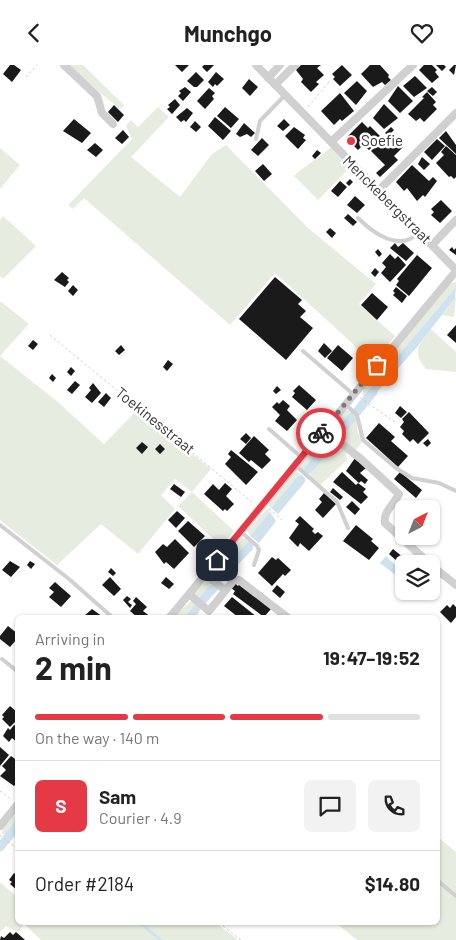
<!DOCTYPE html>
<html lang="en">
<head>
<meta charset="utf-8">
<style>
  body { margin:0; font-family:Barlow,sans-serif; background:#f2f2f2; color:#222; height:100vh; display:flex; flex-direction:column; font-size:19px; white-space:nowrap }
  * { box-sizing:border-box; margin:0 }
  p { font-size:16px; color:#767676 }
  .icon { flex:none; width:28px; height:28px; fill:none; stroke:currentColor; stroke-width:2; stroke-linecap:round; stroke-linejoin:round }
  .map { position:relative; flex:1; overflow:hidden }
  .details { position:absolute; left:15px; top:550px; width:425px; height:310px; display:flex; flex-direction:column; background:#fff; border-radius:8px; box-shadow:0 1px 4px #0004 }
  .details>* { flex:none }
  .needle { width:32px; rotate:42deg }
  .controls { position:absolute; left:395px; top:435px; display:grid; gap:10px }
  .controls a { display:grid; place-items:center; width:45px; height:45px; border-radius:8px; background:#fff; box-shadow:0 1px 4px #0004; font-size:25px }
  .pin { position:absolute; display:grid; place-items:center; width:42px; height:42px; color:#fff; margin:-21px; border-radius:10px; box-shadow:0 2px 8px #0006 }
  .courier { position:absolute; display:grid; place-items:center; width:50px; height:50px; margin:-25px; border:4px solid #e63946; border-radius:50%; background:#fff; color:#222; box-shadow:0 1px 6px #0007 }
  .head em { font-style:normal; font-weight:700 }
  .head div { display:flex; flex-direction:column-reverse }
  .head { display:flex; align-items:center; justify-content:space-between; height:85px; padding:0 20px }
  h1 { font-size:32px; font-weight:700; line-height:38px }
  .bar { display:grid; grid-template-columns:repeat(4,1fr); gap:8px 5px; align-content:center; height:60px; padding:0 20px }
  .bar i { height:6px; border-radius:4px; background:#e0e0e0 }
  .bar .selected { background:#e63946 }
  .bar p { grid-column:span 4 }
  .line { display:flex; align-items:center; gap:12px; padding:0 20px; border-top:1px solid #e0e0e0 }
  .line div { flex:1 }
  .round { display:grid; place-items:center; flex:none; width:52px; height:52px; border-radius:8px; background:#f2f2f2 }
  header { display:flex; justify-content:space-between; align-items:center; height:65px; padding:0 20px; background:#fff; font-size:22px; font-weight:700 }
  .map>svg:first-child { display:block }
</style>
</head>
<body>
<header><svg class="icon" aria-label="back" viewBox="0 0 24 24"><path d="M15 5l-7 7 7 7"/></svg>Munchgo<svg class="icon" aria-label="heart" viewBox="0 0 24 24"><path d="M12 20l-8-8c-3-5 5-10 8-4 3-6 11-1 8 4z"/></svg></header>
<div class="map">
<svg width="456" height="875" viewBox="0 0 456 875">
  <rect width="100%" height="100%" fill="#fff"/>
  <!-- grass -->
  <path fill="#e6ecdf" d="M 67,0 L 83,0 L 124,40 L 120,44 Z
    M 158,42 L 169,52 L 131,92 L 180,132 L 212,89 L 226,80 L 308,163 L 376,219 L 359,239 L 395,271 L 370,300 L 351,277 L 275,208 L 230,260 L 84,133 L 73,144 L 68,140 L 132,74 L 126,61 L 131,55 L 138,62 Z
    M 331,82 L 350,102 L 318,135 L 294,111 C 307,99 318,94 331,82 Z
    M 0,83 L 20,100 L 0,124 Z
    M 3,151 L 36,181 L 3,214 L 0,211 L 0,155 Z
    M 456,217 L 456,222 L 363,332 L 363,322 L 449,219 Z
    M 456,232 L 454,252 L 442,250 Z
    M 0,236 L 29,259 L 0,291 L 59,338 L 104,379 L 137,345 L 211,404 L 192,427 L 234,466 L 221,481 L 178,441 L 192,427 L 175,414 L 161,430 L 175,444 L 138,489 L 101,459 L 57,500 L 0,455 Z
    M 431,264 L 456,287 L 456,307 L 426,304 C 411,286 419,280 431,264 Z
    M 345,345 L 349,345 L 357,356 L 357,365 L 362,377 L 355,386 L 338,375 L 350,350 L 332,370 L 328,366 Z
    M 323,372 L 331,374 L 326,375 L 303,405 L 299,403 L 300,400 Z
    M 335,378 L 346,388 L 347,395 L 320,420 L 308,409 L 313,406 Z
    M 296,406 L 302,410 L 297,412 L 271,443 L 268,439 Z
    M 267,444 L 270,447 L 250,471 L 247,465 Z
    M 241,472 L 249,476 L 215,514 L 211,510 L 212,507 Z
    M 207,515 L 214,519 L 210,520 L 198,534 L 194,530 L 195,527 Z
    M 192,535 L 196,538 L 185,552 L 174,552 Z
    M 13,750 L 17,756 L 6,770 L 2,769 L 2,764 Z
    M 438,772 L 456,787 L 456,875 L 357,875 L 336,858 L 438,858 Z
    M 0,817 L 17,832 L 18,858 L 81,858 L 83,859 L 85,858 L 216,858 L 238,875 L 41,875 L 24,859 L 18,867 L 6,861 L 0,867 Z"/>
  <!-- water -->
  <path fill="#cfe2ee" d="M 456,222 L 455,233 L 417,282 L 368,337 L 363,332 Z
    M 350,350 L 355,354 L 338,375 L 332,370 Z
    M 331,374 L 335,378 L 334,381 L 313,406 L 308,409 L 303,405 L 326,375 Z
    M 302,410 L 305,413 L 305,417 L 278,449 L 271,443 L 297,412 Z
    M 270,447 L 276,456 L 259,478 L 250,471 Z
    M 249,476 L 253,480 L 253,484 L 220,518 L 215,514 L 217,511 Z
    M 386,491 L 403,508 L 399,513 L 380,498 Z
    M 214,519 L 218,522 L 218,525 L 204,540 L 198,534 L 210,520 Z
    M 196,538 L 201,543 L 196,552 L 185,552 Z
    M 17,756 L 17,768 L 11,775 L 6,770 Z"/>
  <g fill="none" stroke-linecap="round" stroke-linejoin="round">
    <!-- stream -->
    <path stroke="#cfe2ee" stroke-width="2.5" d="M 140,858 L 161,875"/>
    <!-- canal -->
    <path stroke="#cfe2ee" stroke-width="9" d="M 345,361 L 373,327
      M 0,782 L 18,760"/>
  </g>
  <!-- building -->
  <path fill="#1a1a1a" d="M 10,0 L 14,0 L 21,5 L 12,17 L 3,9 Z
    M 175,0 L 189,0 L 182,7 Z
    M 204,0 L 214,0 L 207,7 L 202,2 Z
    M 301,0 L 321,0 L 317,3 L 324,10 L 316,17 L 319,19 L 311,27 L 301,17 L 303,14 L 296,5 Z
    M 342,0 L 352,10 L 340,21 L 333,14 L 335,12 L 332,9 Z
    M 370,0 L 380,0 L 389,10 L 388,12 L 391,15 L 385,20 L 382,17 L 373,22 L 361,9 Z
    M 424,0 L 432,0 L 437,5 L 435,7 L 439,12 L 432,18 L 419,5 Z
    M 436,0 L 444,0 L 446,2 L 442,6 Z
    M 454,0 L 456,0 L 454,10 L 449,5 Z
    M 196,7 L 204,15 L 197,22 L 194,22 L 187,16 Z
    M 216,7 L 224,14 L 217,21 L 215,19 L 213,22 L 208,17 Z
    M 415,11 L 427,23 L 414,32 L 403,21 Z
    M 249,14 L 258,22 L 250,31 L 242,23 Z
    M 357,16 L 367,26 L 356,40 L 344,28 Z
    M 398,21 L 413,36 L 400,48 L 388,36 Z
    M 185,22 L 191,27 L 183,36 L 178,31 L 181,28 L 179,26 Z
    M 432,22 L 437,27 L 433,31 L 427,26 Z
    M 209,23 L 215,28 L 212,31 L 214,34 L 205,44 L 197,36 Z
    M 427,27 L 436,37 L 433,40 L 437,44 L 424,57 L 420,53 L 416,56 L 408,49 L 424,33 L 422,32 Z
    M 340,28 L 354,46 L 342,56 L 340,54 L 334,60 L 321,46 Z
    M 175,34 L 180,40 L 172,49 L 167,44 L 170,42 L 168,40 Z
    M 384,39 L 398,53 L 384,64 L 373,53 Z
    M 114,40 L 124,50 L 118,57 L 108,47 Z
    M 225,42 L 239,54 L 231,63 L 217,51 Z
    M 187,43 L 193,48 L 186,57 L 184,55 L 181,57 L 176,52 Z
    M 215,52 L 231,66 L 223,75 L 208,61 Z
    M 74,54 L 91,68 L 82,78 L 63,66 Z
    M 284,54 L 290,60 L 283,66 L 277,61 Z
    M 195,56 L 201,62 L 196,67 L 190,62 Z
    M 362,57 L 368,63 L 370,61 L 382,73 L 369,85 L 363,80 L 358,85 L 346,73 Z
    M 244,58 L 255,68 L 251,72 L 247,69 L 240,72 L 236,69 Z
    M 294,62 L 305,70 L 303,73 L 306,75 L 298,84 L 285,71 Z
    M 391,62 L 394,65 L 388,71 L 385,68 Z
    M 123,65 L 129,72 L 122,79 L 115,73 Z
    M 446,66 L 456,80 L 456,89 L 439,73 Z
    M 387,71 L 394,79 L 398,76 L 403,82 L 394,91 L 398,95 L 380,112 L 376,108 L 385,100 L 371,86 Z
    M 262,73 L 269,80 L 258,91 L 251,85 Z
    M 437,74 L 445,81 L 432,95 L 424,87 Z
    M 95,78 L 103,85 L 96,92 L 87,85 Z
    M 446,81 L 456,90 L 456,112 L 454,114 L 451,111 L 449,112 L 436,98 L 444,90 L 441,87 Z
    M 317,85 L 321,88 L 315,94 L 312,91 Z
    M 422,92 L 430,99 L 424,105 L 418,99 Z
    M 263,99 L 272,109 L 264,116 L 255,106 Z
    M 412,100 L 429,116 L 433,112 L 437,116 L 425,132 L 423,130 L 417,136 L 407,123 L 404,126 L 396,117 Z
    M 350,114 L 353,117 L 349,121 L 346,118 Z
    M 340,116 L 347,122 L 338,132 L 331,126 Z
    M 355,131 L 365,140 L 357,148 L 347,140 Z
    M 441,135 L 452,146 L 440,158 L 431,150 L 434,147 L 431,144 Z
    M 348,149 L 357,157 L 353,161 L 344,153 Z
    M 330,163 L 336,168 L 332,173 L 326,167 Z
    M 395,178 L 398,182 L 403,178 L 414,188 L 406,196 L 390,183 Z
    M 452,182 L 454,185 L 456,183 L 456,190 L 449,185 Z
    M 378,184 L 382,189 L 379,192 L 375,187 Z
    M 390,189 L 395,194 L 398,191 L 406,200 L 390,217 L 381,208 L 386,202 L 382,198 Z
    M 417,190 L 432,203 L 409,231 L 396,220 L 399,216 L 397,214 Z
    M 375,203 L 379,207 L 375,212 L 371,208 Z
    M 62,207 L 69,213 L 67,215 L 69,217 L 65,222 L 54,215 Z
    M 275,212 L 302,235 L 298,239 L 306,246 L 300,252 L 313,263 L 286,295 L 239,254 Z
    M 73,220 L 78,225 L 73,231 L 68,226 Z
    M 396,222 L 407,231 L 402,238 L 393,230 L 395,228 L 393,226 Z
    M 372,228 L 388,242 L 377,255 L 361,240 Z
    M 456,260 L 456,278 L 447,270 Z
    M 33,275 L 38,279 L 33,285 L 28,281 Z
    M 324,278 L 332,286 L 325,293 L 318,286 Z
    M 121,280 L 125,285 L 119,290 L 115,286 Z
    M 338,280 L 353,293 L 342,306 L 327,293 Z
    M 168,295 L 173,299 L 167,306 L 163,302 Z
    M 71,302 L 75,306 L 71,311 L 67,307 Z
    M 52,309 L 56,313 L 53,317 L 49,313 Z
    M 75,316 L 80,320 L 72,329 L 67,325 Z
    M 93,318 L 101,328 L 92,338 L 85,332 L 91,325 L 89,323 Z
    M 299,320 L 316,335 L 307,345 L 292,332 L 295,328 L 293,326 Z
    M 277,321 L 281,325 L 276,329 L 273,326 Z
    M 106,328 L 111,333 L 104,342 L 98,337 Z
    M 283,335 L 290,341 L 287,345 L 297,355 L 287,366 L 275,356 L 280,350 L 272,342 L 277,337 L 279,339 Z
    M 400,341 L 407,347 L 401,353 L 395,348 Z
    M 409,347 L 429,368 L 418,379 L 413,374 L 410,377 L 402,369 L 404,366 L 400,362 L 404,357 L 402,354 Z
    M 379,358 L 395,372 L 391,376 L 408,391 L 398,402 L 366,373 Z
    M 246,368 L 251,373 L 246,379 L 240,374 Z
    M 254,371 L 269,385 L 265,389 L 271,395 L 262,404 L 251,395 L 249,397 L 239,388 Z
    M 428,374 L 431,378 L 427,382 L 423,378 Z
    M 142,377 L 148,382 L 142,389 L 136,383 Z
    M 160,379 L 165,384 L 160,389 L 155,384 Z
    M 231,385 L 258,407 L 246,420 L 225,399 L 231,392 L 228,389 Z
    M 355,393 L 366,403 L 360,408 L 368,415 L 365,419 L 361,416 L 359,418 L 346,406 Z
    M 342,407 L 356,420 L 358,418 L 366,424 L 363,427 L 368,432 L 361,439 L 333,417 Z
    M 400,407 L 422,425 L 416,433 L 394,414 Z
    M 225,418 L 232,424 L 226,431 L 234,439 L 227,446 L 225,444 L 223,446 L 204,429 L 213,419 L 219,425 Z
    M 174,419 L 185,427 L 181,432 L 170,424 Z
    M 333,423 L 343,432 L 340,435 L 330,427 Z
    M 324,428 L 336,439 L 323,453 L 315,445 L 322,437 L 319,434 Z
    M 352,436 L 360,444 L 355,450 L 346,442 Z
    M 177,446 L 185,453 L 176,463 L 168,455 Z
    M 300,451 L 314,464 L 312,466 L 315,469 L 318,467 L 323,471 L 309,486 L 300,478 L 298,482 L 289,473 L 299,459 L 295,456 Z
    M 431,453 L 440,460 L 431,469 Z
    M 188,456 L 205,471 L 194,482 L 178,466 Z
    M 356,460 L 373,474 L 371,476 L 379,483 L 369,495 L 343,476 Z
    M 175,474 L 189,488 L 174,504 L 166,497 L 164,499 L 155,487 L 163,479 L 167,482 Z
    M 200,478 L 205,481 L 203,486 L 198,483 Z
    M 393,484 L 404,493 L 399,498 L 389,489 Z
    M 272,492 L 276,495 L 278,493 L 291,505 L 285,511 L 283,509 L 272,521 L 258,508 Z
    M 10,496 L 20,502 L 11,512 L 2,505 Z
    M 30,496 L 35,499 L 31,504 L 27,500 Z
    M 111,503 L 116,508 L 113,511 L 108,507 Z
    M 110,512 L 121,524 L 114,531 L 102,520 Z
    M 166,512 L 174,519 L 169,524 L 161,518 Z
    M 55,517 L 71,531 L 61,542 L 49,532 L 54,527 L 49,523 Z
    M 241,517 L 271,544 L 264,552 L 233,529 L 235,526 L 231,523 L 235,518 L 238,521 Z
    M 277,520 L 285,527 L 280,533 L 272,526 Z
    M 127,531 L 131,534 L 128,537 L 132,540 L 130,543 L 123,535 Z
    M 136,532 L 147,542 L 143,546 L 151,552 L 137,552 L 130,546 L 136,539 L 133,536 Z
    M 232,532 L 257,552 L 238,552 L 224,541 Z
    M 453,539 L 456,542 L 456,552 L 451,558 L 440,547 L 447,540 L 450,543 Z
    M 92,544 L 103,552 L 83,552 Z
    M 8,561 L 18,569 L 18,573 L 10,582 L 0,574 L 0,571 Z
    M 10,641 L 18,648 L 18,654 L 10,662 L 2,654 L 4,652 L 2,650 Z
    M 14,660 L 18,662 L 18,678 L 12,673 L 9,677 L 3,671 L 8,663 L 10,665 Z
    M 0,682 L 9,690 L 0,701 Z
    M 11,691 L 18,696 L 16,712 L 18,717 L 14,721 L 0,711 L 6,705 L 2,701 Z
    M 14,808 L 18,811 L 18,826 L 10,819 L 12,817 L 9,815 Z
    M 10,867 L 13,870 L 16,867 L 25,875 L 0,875 L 1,871 L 4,873 Z"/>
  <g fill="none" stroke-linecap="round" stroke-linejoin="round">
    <!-- path -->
    <path stroke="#cdcdcd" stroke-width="1" stroke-dasharray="2.5 2.5" stroke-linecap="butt" d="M 26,12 L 37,0
      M 308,42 L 329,17
      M 50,270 L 253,438
      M 360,333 L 395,357
      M 269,444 L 282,455
      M 0,726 L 11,734
      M 0,770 L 15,782
      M 219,858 L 241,875"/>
    <!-- lane -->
    <path stroke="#d0d0d0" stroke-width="4" d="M 256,74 L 260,56 L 285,30
      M 358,153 C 373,168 400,188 419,167
      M 303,286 L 353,329
      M 345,339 L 357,350 L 363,375 L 396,403 L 412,413 L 439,418 L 456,426
      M 269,364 L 301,392
      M 295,400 L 337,437 L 348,463
      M 0,460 L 69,514 L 112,552
      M 240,466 L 257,481 L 259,485 L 254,500
      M 2,594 L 18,607
      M 438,816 L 456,831"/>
    <!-- street -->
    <path stroke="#d0d0d0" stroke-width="8" d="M 64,0 L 97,31 L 102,48 L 113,59
      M 256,0 L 456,205
      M 268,13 L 280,0
      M 275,20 L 295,0
      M 331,77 L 413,0
      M 378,126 L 456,48
      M 432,180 L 456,155
      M 324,365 L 361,394 L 399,429 C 394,440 383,446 385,458 L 430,499
      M 431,500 L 456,520
      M 205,509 L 225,525
      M 189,529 L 209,546 L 234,515 L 239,515 L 287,552
      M 170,552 L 456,206
      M 0,761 L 18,739"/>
  </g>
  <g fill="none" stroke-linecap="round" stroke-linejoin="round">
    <!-- done -->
    <path stroke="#7a7a7a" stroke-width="5" stroke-dasharray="0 9" d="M 321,368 L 377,300"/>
    <!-- route -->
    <path stroke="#e63946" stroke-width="6" d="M 217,495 L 321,368"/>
  </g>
  <!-- markers -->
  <circle fill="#e63946" stroke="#fff" stroke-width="2" cx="351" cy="76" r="5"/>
  <g text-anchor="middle" stroke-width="5" stroke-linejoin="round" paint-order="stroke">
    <!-- poi labels -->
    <g font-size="15" fill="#333" stroke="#fff" text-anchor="start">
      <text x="361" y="81">Soefie</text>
    </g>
    <!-- street labels -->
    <g font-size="15" fill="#333" stroke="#fff">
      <text transform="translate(387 135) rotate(45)" y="5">Menckebergstraat</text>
      <text transform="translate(155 356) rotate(39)" y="5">Toekinesstraat</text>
    </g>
  </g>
</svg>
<div class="controls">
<a><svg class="needle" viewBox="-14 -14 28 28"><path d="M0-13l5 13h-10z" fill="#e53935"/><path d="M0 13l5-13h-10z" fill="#767676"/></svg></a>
<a><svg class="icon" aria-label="layers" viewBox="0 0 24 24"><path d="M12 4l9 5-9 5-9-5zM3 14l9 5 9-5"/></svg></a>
</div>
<div class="pin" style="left:377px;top:300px;background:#ea580c"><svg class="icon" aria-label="bag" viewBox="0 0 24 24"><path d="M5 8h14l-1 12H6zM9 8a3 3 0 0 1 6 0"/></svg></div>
<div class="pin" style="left:217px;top:495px;background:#1f2937"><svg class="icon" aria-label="home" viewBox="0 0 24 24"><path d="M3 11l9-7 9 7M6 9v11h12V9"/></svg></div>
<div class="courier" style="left:321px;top:368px"><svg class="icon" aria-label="bike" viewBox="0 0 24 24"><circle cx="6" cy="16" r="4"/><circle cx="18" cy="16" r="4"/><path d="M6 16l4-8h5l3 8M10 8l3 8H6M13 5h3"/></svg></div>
<section class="details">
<div class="head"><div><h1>2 min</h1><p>Arriving in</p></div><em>19:47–19:52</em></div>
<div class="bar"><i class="selected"></i><i class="selected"></i><i class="selected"></i><i></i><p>On the way · 140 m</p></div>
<div class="line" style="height:90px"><b class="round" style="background:#e63946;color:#fff">S</b><div><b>Sam</b><p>Courier · 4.9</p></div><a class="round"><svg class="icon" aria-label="chat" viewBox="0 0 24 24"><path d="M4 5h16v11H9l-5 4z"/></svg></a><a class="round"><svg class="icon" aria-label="phone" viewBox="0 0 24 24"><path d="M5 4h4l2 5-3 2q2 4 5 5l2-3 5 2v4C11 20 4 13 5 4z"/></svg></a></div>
<div class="line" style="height:65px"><div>Order #2184</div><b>$14.80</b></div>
</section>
</div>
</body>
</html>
